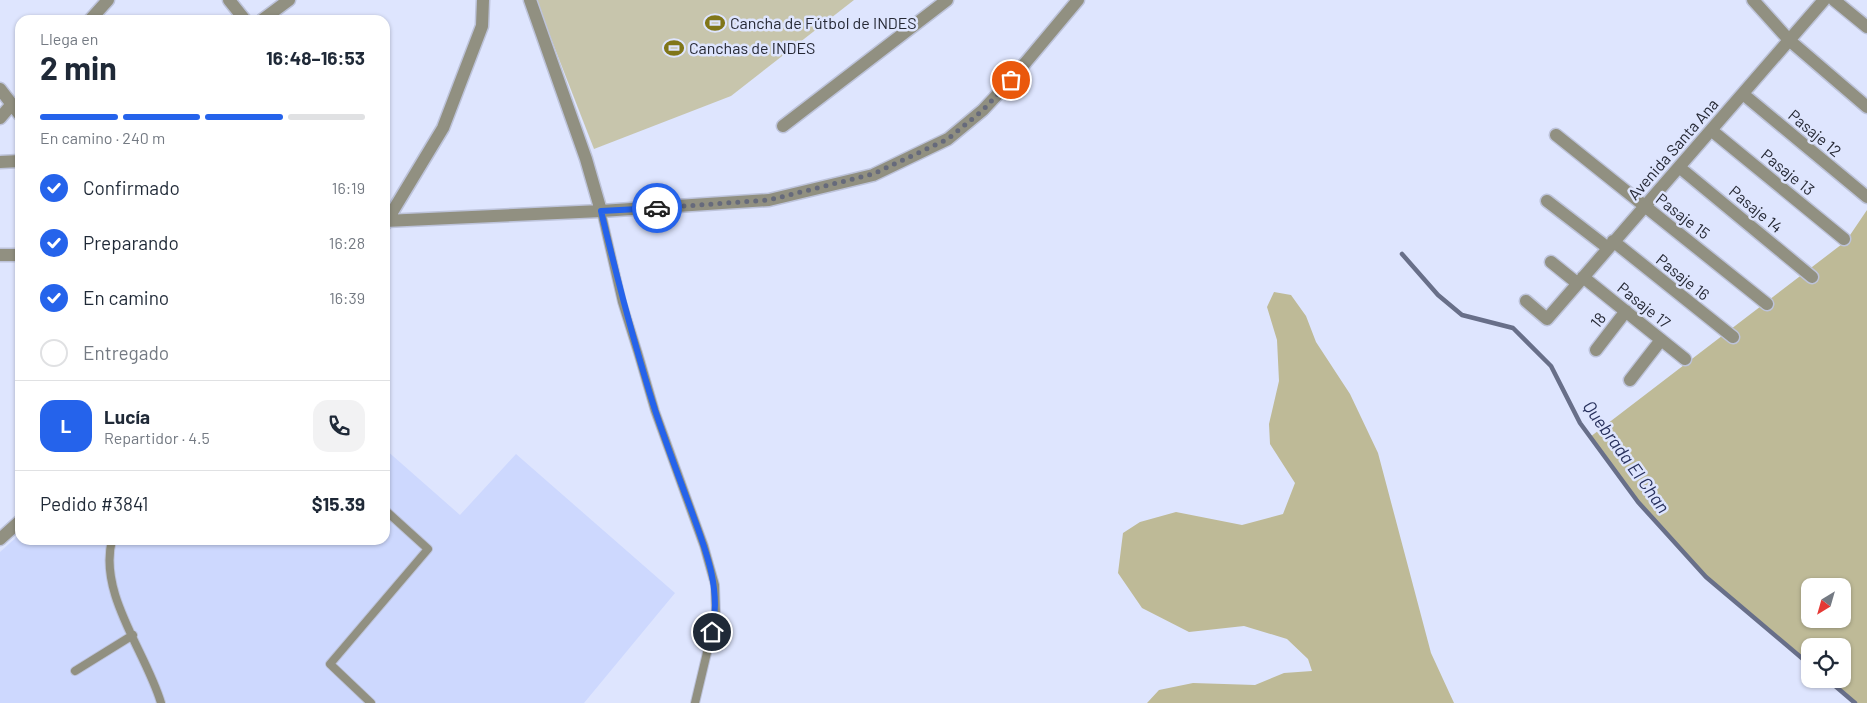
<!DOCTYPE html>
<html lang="es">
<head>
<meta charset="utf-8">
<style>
  body { margin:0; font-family:Barlow,sans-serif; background:#f2f2f3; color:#1f2937; height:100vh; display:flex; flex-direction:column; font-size:19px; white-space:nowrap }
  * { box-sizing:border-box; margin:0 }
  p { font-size:16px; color:#747a83 }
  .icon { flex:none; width:28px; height:28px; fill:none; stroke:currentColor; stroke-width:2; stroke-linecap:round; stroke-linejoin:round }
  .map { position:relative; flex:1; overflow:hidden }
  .drawer { position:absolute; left:15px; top:15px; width:375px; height:530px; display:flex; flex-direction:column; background:#fff; border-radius:15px; box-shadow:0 1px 4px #0004 }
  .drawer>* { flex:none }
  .needle { width:32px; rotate:217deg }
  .tools { position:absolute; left:1801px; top:578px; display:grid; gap:10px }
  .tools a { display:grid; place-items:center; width:50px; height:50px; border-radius:10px; background:#fff; box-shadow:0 1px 4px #0004; font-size:25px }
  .pin { position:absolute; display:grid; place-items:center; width:42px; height:42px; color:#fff; margin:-21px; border:2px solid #fff; border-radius:50%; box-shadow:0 1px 5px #0007 }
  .courier { position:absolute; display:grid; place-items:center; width:50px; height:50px; margin:-25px; border:4px solid #2563eb; border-radius:50%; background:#fff; color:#222; box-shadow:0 1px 6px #0007 }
  .summary em { font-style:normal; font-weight:700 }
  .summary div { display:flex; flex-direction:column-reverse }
  .summary { display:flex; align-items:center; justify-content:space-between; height:85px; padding:0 25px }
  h1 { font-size:32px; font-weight:700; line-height:38px }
  .bar { display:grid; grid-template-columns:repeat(4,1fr); gap:8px 5px; align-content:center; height:60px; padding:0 25px }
  .bar i { height:6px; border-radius:4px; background:#e0e1e3 }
  .bar .selected { background:#2563eb }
  .bar p { grid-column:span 4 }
  .line { display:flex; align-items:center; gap:12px; padding:0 25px; border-top:1px solid #e0e1e3 }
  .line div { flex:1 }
  .round { display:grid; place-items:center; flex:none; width:52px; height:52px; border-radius:15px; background:#f2f2f3 }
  ol { padding:0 25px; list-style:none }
  li { display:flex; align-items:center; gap:15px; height:55px }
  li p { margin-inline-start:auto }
  li .icon { padding:5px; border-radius:50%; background:#2563eb; color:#fff; stroke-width:4 }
  li:last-child { color:#747a83 }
  li i { width:28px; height:28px; border:2px solid #e0e1e3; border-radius:50% }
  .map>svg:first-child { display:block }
</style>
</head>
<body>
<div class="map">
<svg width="1867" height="703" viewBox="0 0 1867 703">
  <rect width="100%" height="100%" fill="#dee5fe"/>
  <!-- built -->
  <path fill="#cdd8fe" d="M 385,449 L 460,515 L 516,454 L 675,593 L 584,703 L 0,703 L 0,552 L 20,534 L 20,540 L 385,540 Z"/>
  <!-- green -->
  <path fill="#c7c5ac" d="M 536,0 L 854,0 L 731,96 L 594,149 Z"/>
  <!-- forest -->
  <path fill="#beba97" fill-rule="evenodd" d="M 1867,210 L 1867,703 L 1855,703 L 1827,679 L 1842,679 L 1842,646 L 1810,646 L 1810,665 L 1706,577 L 1638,502 L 1590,437 L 1846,241 ZM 1810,586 L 1842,586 L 1842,619 L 1810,619 Z
    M 1274,292 L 1291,295 L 1306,316 L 1316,342 L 1350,394 L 1378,453 L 1431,653 L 1454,703 L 1147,703 L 1159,690 L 1193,683 L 1255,685 L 1284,673 L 1312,671 L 1308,659 L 1287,639 L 1244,626 L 1189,632 L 1142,608 L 1118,573 L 1123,533 L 1140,522 L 1176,512 L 1242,525 L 1283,514 L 1295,483 L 1270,444 L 1269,424 L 1279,381 L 1277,340 L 1267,307 Z"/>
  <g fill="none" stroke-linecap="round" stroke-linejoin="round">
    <!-- stream -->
    <path stroke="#686f89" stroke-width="4.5" d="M 1402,254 L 1438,295 L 1462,315 L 1513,328 L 1551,366 L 1580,423 L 1638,502 L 1706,577 L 1810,665
      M 1827,679 L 1855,703"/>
    <defs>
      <path id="lane" d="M 601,211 L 622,302 L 638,353 L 655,411 L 704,546 L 715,585 L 716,615 L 695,703
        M 112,540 C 98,594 146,652 161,703
        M 75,671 L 133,635
        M 371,703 L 330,664 L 428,549 L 385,510"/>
      <path id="street" d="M 229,0 L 245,20
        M 530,0 L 586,159 L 601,211
        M 1753,0 L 1789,40 L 1867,107
        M 1834,0 L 1867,27
        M 90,20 L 108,0
        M 262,20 L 289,0
        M 0,89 L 20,115
        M 1743,94 L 1867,197
        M 0,118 L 12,104
        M 783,126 L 947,0
        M 1711,130 L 1844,239
        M 1556,135 L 1767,304
        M 0,162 L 20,161
        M 1679,167 L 1812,277
        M 1547,201 L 1608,248
        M 385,221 L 601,211 L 769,200 L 873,175 L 948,139 L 983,110 L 1011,80 L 1078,0
        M 385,224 L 443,128 L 482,26 L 483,0
        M 1613,241 L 1733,337
        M 0,255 L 20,255
        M 1551,262 L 1577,283
        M 1583,277 L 1685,359
        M 1526,301 L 1547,319 L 1824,0
        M 1596,350 L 1626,311
        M 1630,380 L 1661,340
        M 0,539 L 20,521"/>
    </defs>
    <!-- lane casing -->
    <use href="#lane" stroke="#bdc3da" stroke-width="10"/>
    <!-- street casing -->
    <use href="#street" stroke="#bdc3da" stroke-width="15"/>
    <!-- lane -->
    <use href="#lane" stroke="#919081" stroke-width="8"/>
    <!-- street -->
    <use href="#street" stroke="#919081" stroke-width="12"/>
  </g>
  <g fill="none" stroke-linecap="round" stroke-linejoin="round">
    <!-- done -->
    <path stroke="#666a7b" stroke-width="5" stroke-dasharray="0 9" d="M 657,208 L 769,200 L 873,174 L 948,139 L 983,110 L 1011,80"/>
    <!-- route -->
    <path stroke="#2563eb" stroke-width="6" d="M 657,208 L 601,211 C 617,278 634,344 655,410 C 666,443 678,475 690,507 C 705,548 722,588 712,632"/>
  </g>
  <!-- icons -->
  <defs>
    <symbol id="stadium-bare" viewBox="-9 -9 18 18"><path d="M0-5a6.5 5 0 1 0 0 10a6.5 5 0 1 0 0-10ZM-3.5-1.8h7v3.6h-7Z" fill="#807619" stroke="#dee5fe" stroke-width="2.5" paint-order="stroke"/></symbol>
  </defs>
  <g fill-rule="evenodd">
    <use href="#stadium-bare" x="701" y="9" width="28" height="28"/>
    <use href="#stadium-bare" x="660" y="34" width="28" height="28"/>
  </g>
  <g text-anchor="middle" stroke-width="5" stroke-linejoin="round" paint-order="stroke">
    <!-- poi labels -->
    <g font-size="16" fill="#252834" stroke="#dee5fe" text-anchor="start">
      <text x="730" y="29">Cancha de Fútbol de INDES</text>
      <text x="689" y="54">Canchas de INDES</text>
    </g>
    <!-- street labels -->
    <g font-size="16" fill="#252834" stroke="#dee5fe">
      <text transform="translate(1815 133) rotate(40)" y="6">Pasaje 12</text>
      <text transform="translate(1673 149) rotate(-49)" y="6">Avenida Santa Ana</text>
      <text transform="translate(1788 172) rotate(39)" y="6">Pasaje 13</text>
      <text transform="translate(1756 209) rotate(40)" y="6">Pasaje 14</text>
      <text transform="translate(1683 216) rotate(38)" y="6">Pasaje 15</text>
      <text transform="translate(1683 277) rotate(39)" y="6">Pasaje 16</text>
      <text transform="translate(1644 305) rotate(39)" y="6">Pasaje 17</text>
      <text transform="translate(1598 320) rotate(-51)" y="6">18</text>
    </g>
    <!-- water labels -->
    <g font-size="18" font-style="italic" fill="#28315d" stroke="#dee5fe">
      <text transform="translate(1626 457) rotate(54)" y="6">Quebrada El Chan</text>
    </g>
  </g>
</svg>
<div class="tools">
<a><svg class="needle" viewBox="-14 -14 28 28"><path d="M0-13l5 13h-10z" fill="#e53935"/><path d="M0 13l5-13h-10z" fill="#747a83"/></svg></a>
<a><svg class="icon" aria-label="locate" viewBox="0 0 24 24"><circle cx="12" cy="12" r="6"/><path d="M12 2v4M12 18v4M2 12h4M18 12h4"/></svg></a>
</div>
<div class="pin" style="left:1011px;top:80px;background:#ea580c"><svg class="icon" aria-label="bag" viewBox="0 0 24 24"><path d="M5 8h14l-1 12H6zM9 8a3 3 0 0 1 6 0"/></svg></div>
<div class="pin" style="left:712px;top:632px;background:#1f2937"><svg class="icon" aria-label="home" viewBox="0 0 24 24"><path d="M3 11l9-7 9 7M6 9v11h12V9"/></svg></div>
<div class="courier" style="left:657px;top:208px"><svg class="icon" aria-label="car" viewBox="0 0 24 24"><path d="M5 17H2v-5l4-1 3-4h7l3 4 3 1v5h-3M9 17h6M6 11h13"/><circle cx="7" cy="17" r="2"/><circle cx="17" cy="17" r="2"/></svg></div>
<section class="drawer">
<div class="summary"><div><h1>2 min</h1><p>Llega en</p></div><em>16:48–16:53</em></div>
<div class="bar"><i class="selected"></i><i class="selected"></i><i class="selected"></i><i></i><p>En camino · 240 m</p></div>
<ol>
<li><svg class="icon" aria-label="check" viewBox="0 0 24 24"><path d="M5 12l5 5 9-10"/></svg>Confirmado<p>16:19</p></li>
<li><svg class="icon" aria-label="check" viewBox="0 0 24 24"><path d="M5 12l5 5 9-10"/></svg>Preparando<p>16:28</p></li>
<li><svg class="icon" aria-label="check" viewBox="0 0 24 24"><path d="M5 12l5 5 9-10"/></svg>En camino<p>16:39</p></li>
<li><i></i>Entregado</li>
</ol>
<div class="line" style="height:90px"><b class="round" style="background:#2563eb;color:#fff">L</b><div><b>Lucía</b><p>Repartidor · 4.5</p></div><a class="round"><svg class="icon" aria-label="phone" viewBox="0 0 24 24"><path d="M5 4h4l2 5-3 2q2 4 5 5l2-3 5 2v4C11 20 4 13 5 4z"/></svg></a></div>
<div class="line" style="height:65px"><div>Pedido #3841</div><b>$15.39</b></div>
</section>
</div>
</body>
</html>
